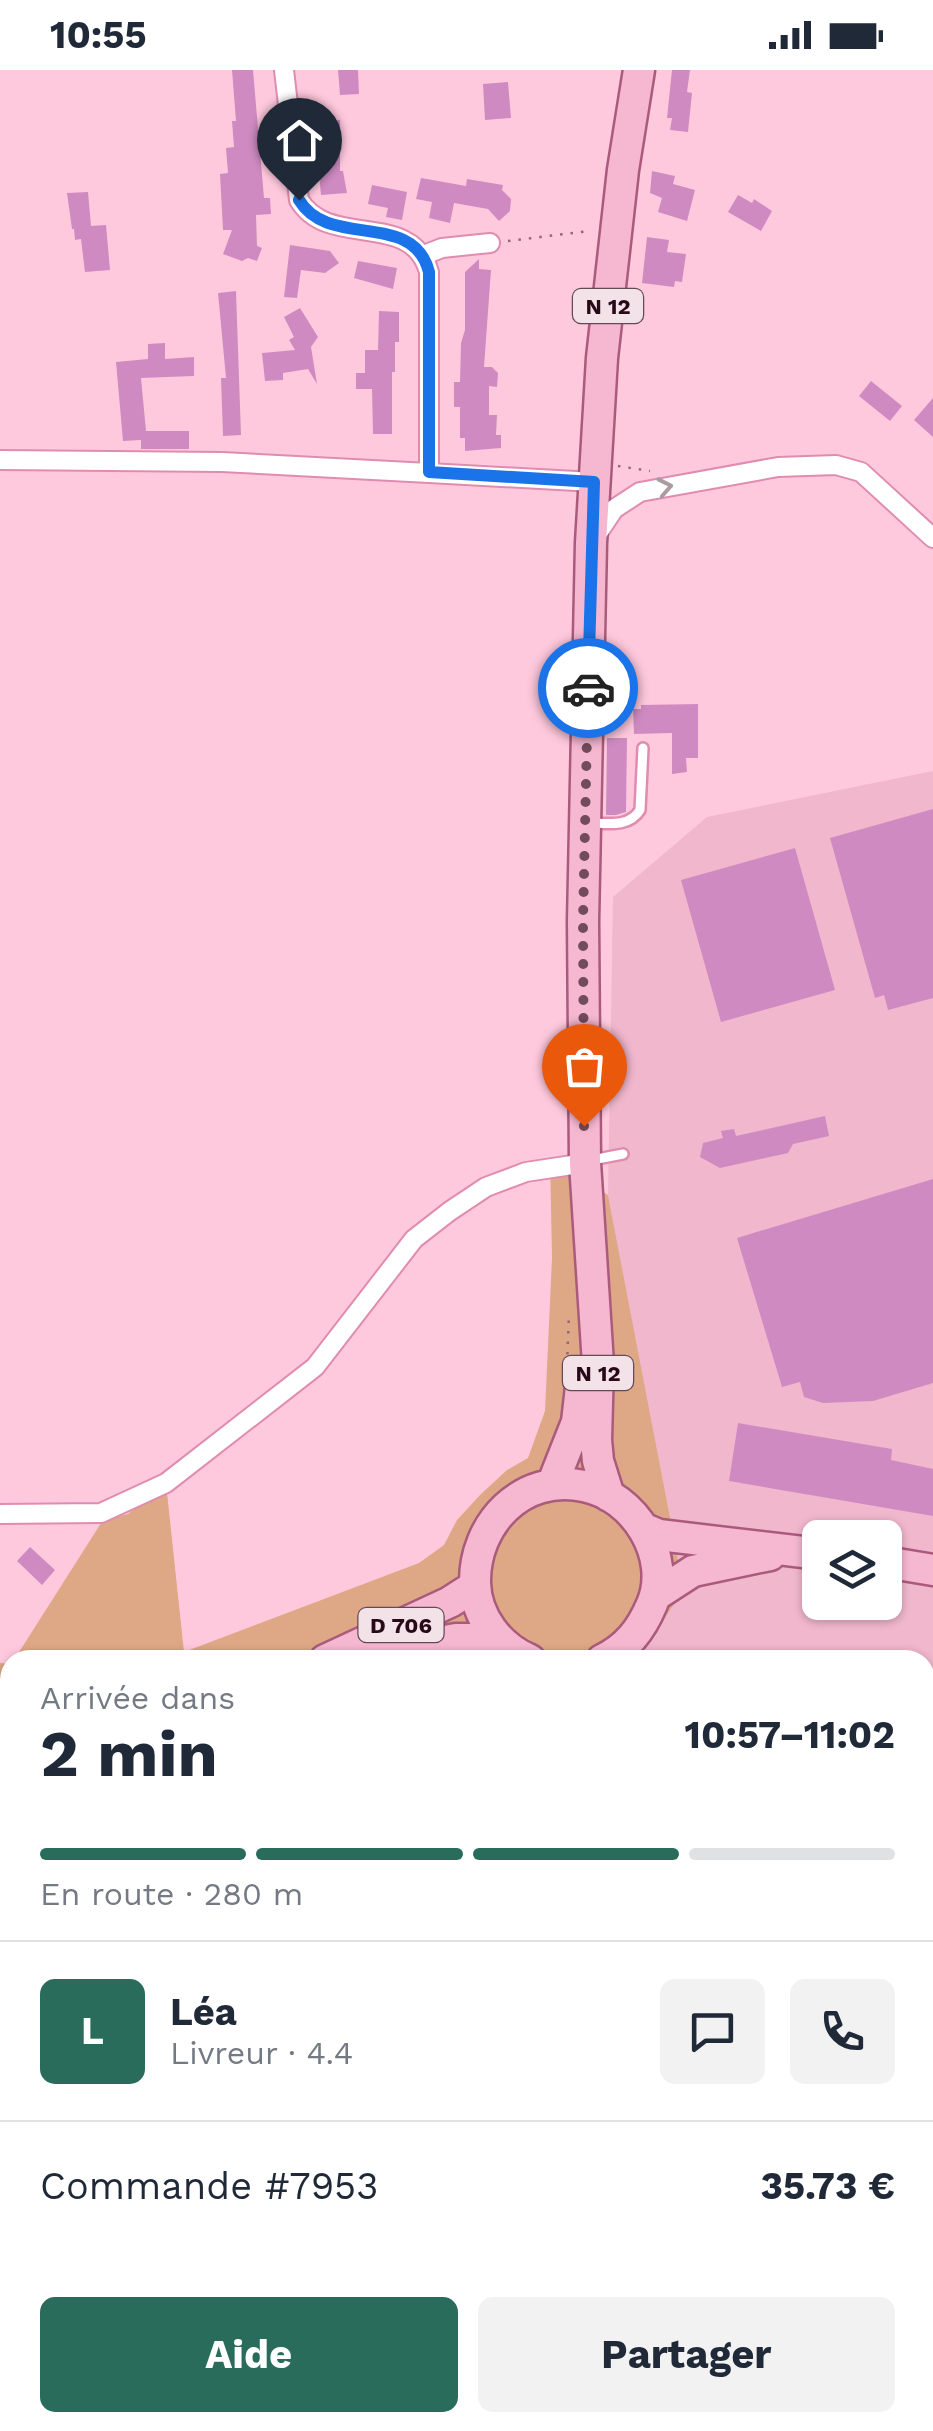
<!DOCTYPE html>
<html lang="fr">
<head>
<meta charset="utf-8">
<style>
  body { margin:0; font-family:"Work Sans",sans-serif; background:#f2f2f3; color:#1f2937; height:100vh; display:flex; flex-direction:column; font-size:38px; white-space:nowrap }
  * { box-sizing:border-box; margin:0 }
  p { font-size:32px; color:#747a83 }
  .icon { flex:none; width:55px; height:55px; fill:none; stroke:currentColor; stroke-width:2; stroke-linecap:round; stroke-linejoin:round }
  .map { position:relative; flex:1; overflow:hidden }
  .drawer { position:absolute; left:0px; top:1580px; width:935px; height:782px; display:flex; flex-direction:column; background:#fff; border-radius:30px 30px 0 0; box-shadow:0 2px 8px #0004 }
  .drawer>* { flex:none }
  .controls { position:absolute; left:802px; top:1450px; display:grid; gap:20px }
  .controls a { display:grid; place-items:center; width:100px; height:100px; border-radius:15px; background:#fff; box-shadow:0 2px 8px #0004; font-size:50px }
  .pin { position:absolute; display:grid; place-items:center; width:85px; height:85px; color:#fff; margin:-102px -42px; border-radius:50% 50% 50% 0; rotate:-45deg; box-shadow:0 0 10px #0007 }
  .pin .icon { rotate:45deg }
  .courier { position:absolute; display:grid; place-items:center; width:100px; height:100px; margin:-50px; border:8px solid #1a73e8; border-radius:50%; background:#fff; color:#222; box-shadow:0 2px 12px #0007 }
  .summary em { font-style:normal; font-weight:700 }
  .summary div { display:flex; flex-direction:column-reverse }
  .summary { display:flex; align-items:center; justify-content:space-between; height:170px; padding:0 40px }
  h1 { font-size:65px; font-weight:700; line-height:75px }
  .bar { display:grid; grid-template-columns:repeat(4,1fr); gap:15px 10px; align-content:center; height:120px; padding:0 40px }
  .bar i { height:12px; border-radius:8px; background:#e0e1e3 }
  .bar .active { background:#2a6c5b }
  .bar p { grid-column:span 4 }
  .line { display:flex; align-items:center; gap:25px; padding:0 40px; border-top:2px solid #e0e1e3 }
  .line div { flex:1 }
  .round { display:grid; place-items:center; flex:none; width:105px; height:105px; border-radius:15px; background:#f2f2f3 }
  .action { display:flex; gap:20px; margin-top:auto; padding:20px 40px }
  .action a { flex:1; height:115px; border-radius:15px; background:#2a6c5b; color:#fff; font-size:40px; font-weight:700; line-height:115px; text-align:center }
  .action a+a { background:#f2f2f3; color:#1f2937 }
  .status { display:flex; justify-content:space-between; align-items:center; height:70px; padding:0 50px; background:#fff; direction:ltr }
  .status svg { height:28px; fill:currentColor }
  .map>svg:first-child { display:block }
</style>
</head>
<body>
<div class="status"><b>10:55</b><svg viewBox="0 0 49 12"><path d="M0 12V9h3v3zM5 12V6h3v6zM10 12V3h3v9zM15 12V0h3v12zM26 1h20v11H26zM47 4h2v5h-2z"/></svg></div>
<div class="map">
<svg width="933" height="2361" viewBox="0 0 933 2361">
  <rect width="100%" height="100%" fill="#ffc9dd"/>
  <!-- built -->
  <path fill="#f1b7cd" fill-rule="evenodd" d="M 933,701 L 933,2361 L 768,2361 L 768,2353 L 925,2352 L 925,1590 L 636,1590 L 684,1520 L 608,1125 L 613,827 L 707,747 ZM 820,1468 L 885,1468 L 885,1532 L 820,1532 Z"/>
  <!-- green -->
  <path fill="#dea886" d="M 550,1087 L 608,1125 L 684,1520 L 636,1590 L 14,1590 L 103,1450 L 128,1444 L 166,1413 L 184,1582 L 419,1493 L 444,1475 L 457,1450 L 481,1424 L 507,1400 L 528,1388 L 545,1341 L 552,1188 Z
    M 0,1593 L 10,1594 L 10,1783 L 0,1788 Z"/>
  <!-- building -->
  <path fill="#cf8bc1" d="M 232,0 L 253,0 L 264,128 L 270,128 L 271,144 L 256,145 L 257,176 L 262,178 L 257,191 L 248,188 L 242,191 L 223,184 L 232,160 L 223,160 L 220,104 L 228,103 L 226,78 L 234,77 L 232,51 L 236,51 Z
    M 338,0 L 358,0 L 359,24 L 340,25 Z
    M 672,0 L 690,0 L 687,22 L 692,23 L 688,62 L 670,60 L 672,48 L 667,48 Z
    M 508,12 L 511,48 L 485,50 L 483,14 Z
    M 340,50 L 340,101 L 343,101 L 347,123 L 321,125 L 319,104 L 315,105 L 311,52 Z
    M 652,101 L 675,106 L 673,114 L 695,120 L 687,151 L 658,142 L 662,128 L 650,123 Z
    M 421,108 L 466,116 L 467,109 L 503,115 L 502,120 L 511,129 L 510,141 L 499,151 L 488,139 L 454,133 L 450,153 L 429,148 L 432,132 L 416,129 Z
    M 372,115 L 407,122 L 402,150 L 386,147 L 388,138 L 368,134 Z
    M 88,122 L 91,156 L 106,155 L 110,200 L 85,202 L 81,169 L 75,170 L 74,159 L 72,159 L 67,123 Z
    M 738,125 L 752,133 L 754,129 L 772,141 L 761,161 L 728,142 Z
    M 647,167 L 669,170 L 667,182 L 686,184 L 682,212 L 675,211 L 674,217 L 642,213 Z
    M 290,175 L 330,181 L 339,193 L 325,203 L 301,200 L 297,228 L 284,227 Z
    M 479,189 L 479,199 L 491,200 L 484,297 L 492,297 L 498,303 L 497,317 L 489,316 L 489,345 L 497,345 L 496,365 L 501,365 L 501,378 L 465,381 L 465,368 L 460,368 L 460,337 L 454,337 L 454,312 L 460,312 L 461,273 L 465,260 L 465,202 Z
    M 358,191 L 397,198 L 393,219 L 354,208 Z
    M 236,221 L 241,365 L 223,366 L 221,308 L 226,308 L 218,223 Z
    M 300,238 L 318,267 L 311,277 L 317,314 L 308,299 L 283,303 L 283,310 L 265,311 L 262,283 L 295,280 L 289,270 L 294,267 L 284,247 Z
    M 379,241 L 399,242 L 399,272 L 395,272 L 395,302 L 392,302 L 392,364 L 373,364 L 372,319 L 356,319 L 356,303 L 365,303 L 365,280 L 378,280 Z
    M 165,273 L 165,289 L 194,287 L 194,306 L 141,308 L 146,361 L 189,361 L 189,379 L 141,379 L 141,370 L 123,371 L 116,292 L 148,289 L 148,274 Z
    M 871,311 L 902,336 L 890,351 L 859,326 Z
    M 933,328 L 933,367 L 914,350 Z
    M 698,634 L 698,688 L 686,688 L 687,702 L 672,704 L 672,663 L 634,664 L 633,639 L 641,639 L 641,635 Z
    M 607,668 L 627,668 L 626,742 L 616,745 L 606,745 Z
    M 933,739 L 933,928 L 888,940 L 884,925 L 875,928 L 830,768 Z
    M 795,778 L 835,920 L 721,952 L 681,810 Z
    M 825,1046 L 829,1066 L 793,1074 L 788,1083 L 720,1098 L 700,1087 L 703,1073 L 723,1068 L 721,1061 L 734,1059 L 736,1066 Z
    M 933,1109 L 933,1313 L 873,1331 L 823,1333 L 804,1327 L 800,1312 L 782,1317 L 737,1168 Z
    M 738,1353 L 892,1379 L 891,1390 L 933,1399 L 933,1446 L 729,1411 Z
    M 30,1477 L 55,1500 L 42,1515 L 17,1491 Z"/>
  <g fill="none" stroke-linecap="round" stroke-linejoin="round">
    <defs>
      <path id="service" d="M 588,753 C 607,753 629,758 640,740 L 643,678
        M 592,1090 L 623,1084"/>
      <path id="minor" d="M 284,0 L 299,130 C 329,180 412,139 429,202 L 429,403 L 594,412
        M 424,185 L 442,178 L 490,173
        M 0,390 L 222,392 L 429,403
        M 594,469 L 614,439 L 640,422 L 778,397 L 836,395 L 861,402 L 933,468
        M 0,1444 L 101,1443 L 166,1413 L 315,1297 L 414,1169 L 450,1141 L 486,1117 L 526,1102 L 585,1093
        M 372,2361 L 383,2352"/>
      <path id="secondary" d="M 615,2352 L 617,2361"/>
      <path id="primary" d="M 552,1415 L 577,1352 L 581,1317
        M 609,1426 L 598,1391 L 596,1370 L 598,1294 L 585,1093 L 583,851 L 591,473 L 602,288 L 623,100 L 639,0
        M 645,1459 L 659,1465 L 820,1484
        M 885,1492 L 933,1500
        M 656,1525 L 693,1501 L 770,1485
        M 358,1587 L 456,1569 L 499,1569
        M 325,1590 L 450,1532 L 475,1516
        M 530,1590 C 499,1577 476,1547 475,1513 C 474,1454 522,1403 584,1416 C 635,1426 672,1487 652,1534 C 641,1560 627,1578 602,1590
        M 0,1738 L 10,1733"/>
    </defs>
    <!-- service casing -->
    <use href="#service" stroke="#e08caf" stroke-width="14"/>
    <!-- minor casing -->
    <use href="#minor" stroke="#e08caf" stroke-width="22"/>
    <!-- secondary casing -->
    <use href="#secondary" stroke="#e08caf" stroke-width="32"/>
    <!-- primary casing -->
    <use href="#primary" stroke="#aa5b7c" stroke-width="35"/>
    <!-- path -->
    <path stroke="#926879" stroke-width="2.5" stroke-dasharray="2.5 8" stroke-linecap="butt" d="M 508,171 L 589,161
      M 618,396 L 650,401
      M 567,1295 L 569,1243"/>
    <!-- service -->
    <use href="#service" stroke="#fff" stroke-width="9"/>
    <!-- minor -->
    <use href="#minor" stroke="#fff" stroke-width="18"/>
    <!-- secondary -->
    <use href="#secondary" stroke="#fadbe8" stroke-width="28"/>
    <!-- primary -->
    <use href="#primary" stroke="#f6b7d1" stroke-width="30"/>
  </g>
  <!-- one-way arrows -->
  <defs><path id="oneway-chevron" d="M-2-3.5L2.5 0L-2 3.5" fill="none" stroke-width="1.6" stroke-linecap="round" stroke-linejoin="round" transform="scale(2.5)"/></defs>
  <use stroke="#a99da2" href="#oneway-chevron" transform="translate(665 417) rotate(-11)"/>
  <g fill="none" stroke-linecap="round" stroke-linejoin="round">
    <!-- done -->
    <path stroke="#734c5c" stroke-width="10" stroke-dasharray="0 18" d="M 584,1056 L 583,851 L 588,618"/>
    <!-- route -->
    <path stroke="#1a73e8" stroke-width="12" d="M 299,130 C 329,180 413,139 429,202 L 429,402 L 594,412 L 588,618"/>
  </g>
  <g text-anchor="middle" stroke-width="10" stroke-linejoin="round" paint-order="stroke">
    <!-- shield labels -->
    <g fill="#f4e2e9" stroke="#644a56" stroke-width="2.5">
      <rect x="573" y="219" width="70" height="34" rx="8"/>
      <rect x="563" y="1286" width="70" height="34" rx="8"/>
      <rect x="358.5" y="1538" width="85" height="34" rx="8"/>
    </g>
    <g font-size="22" font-weight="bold" fill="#270917">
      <text x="608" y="244">N 12</text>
      <text x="598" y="1311">N 12</text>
      <text x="401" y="1563">D 706</text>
    </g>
  </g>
</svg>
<div class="controls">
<a><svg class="icon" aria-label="layers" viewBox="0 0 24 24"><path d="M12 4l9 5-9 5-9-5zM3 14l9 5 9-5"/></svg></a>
</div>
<div class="pin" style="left:584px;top:1056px;background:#ea580c"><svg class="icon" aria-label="bag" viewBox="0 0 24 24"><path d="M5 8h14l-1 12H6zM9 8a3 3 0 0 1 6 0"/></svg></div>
<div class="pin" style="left:299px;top:130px;background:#1f2937"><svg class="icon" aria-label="home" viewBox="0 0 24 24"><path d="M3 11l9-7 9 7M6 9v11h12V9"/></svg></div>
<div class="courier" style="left:588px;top:618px"><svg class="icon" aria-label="car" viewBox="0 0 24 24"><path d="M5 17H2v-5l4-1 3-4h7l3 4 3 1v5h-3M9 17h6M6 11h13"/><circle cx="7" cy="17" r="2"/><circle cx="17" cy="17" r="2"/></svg></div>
<section class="drawer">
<div class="summary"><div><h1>2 min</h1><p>Arrivée dans</p></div><em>10:57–11:02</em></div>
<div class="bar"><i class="active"></i><i class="active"></i><i class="active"></i><i></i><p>En route · 280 m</p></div>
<div class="line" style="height:180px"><b class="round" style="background:#2a6c5b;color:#fff">L</b><div><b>Léa</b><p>Livreur · 4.4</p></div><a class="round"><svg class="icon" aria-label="chat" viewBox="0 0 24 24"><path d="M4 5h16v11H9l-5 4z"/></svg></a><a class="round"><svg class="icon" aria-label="phone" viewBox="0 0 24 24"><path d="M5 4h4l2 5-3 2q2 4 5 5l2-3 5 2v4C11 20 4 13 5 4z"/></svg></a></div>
<div class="line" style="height:130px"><div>Commande #7953</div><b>35.73 €</b></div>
<div class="action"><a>Aide</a><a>Partager</a></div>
</section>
</div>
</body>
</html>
